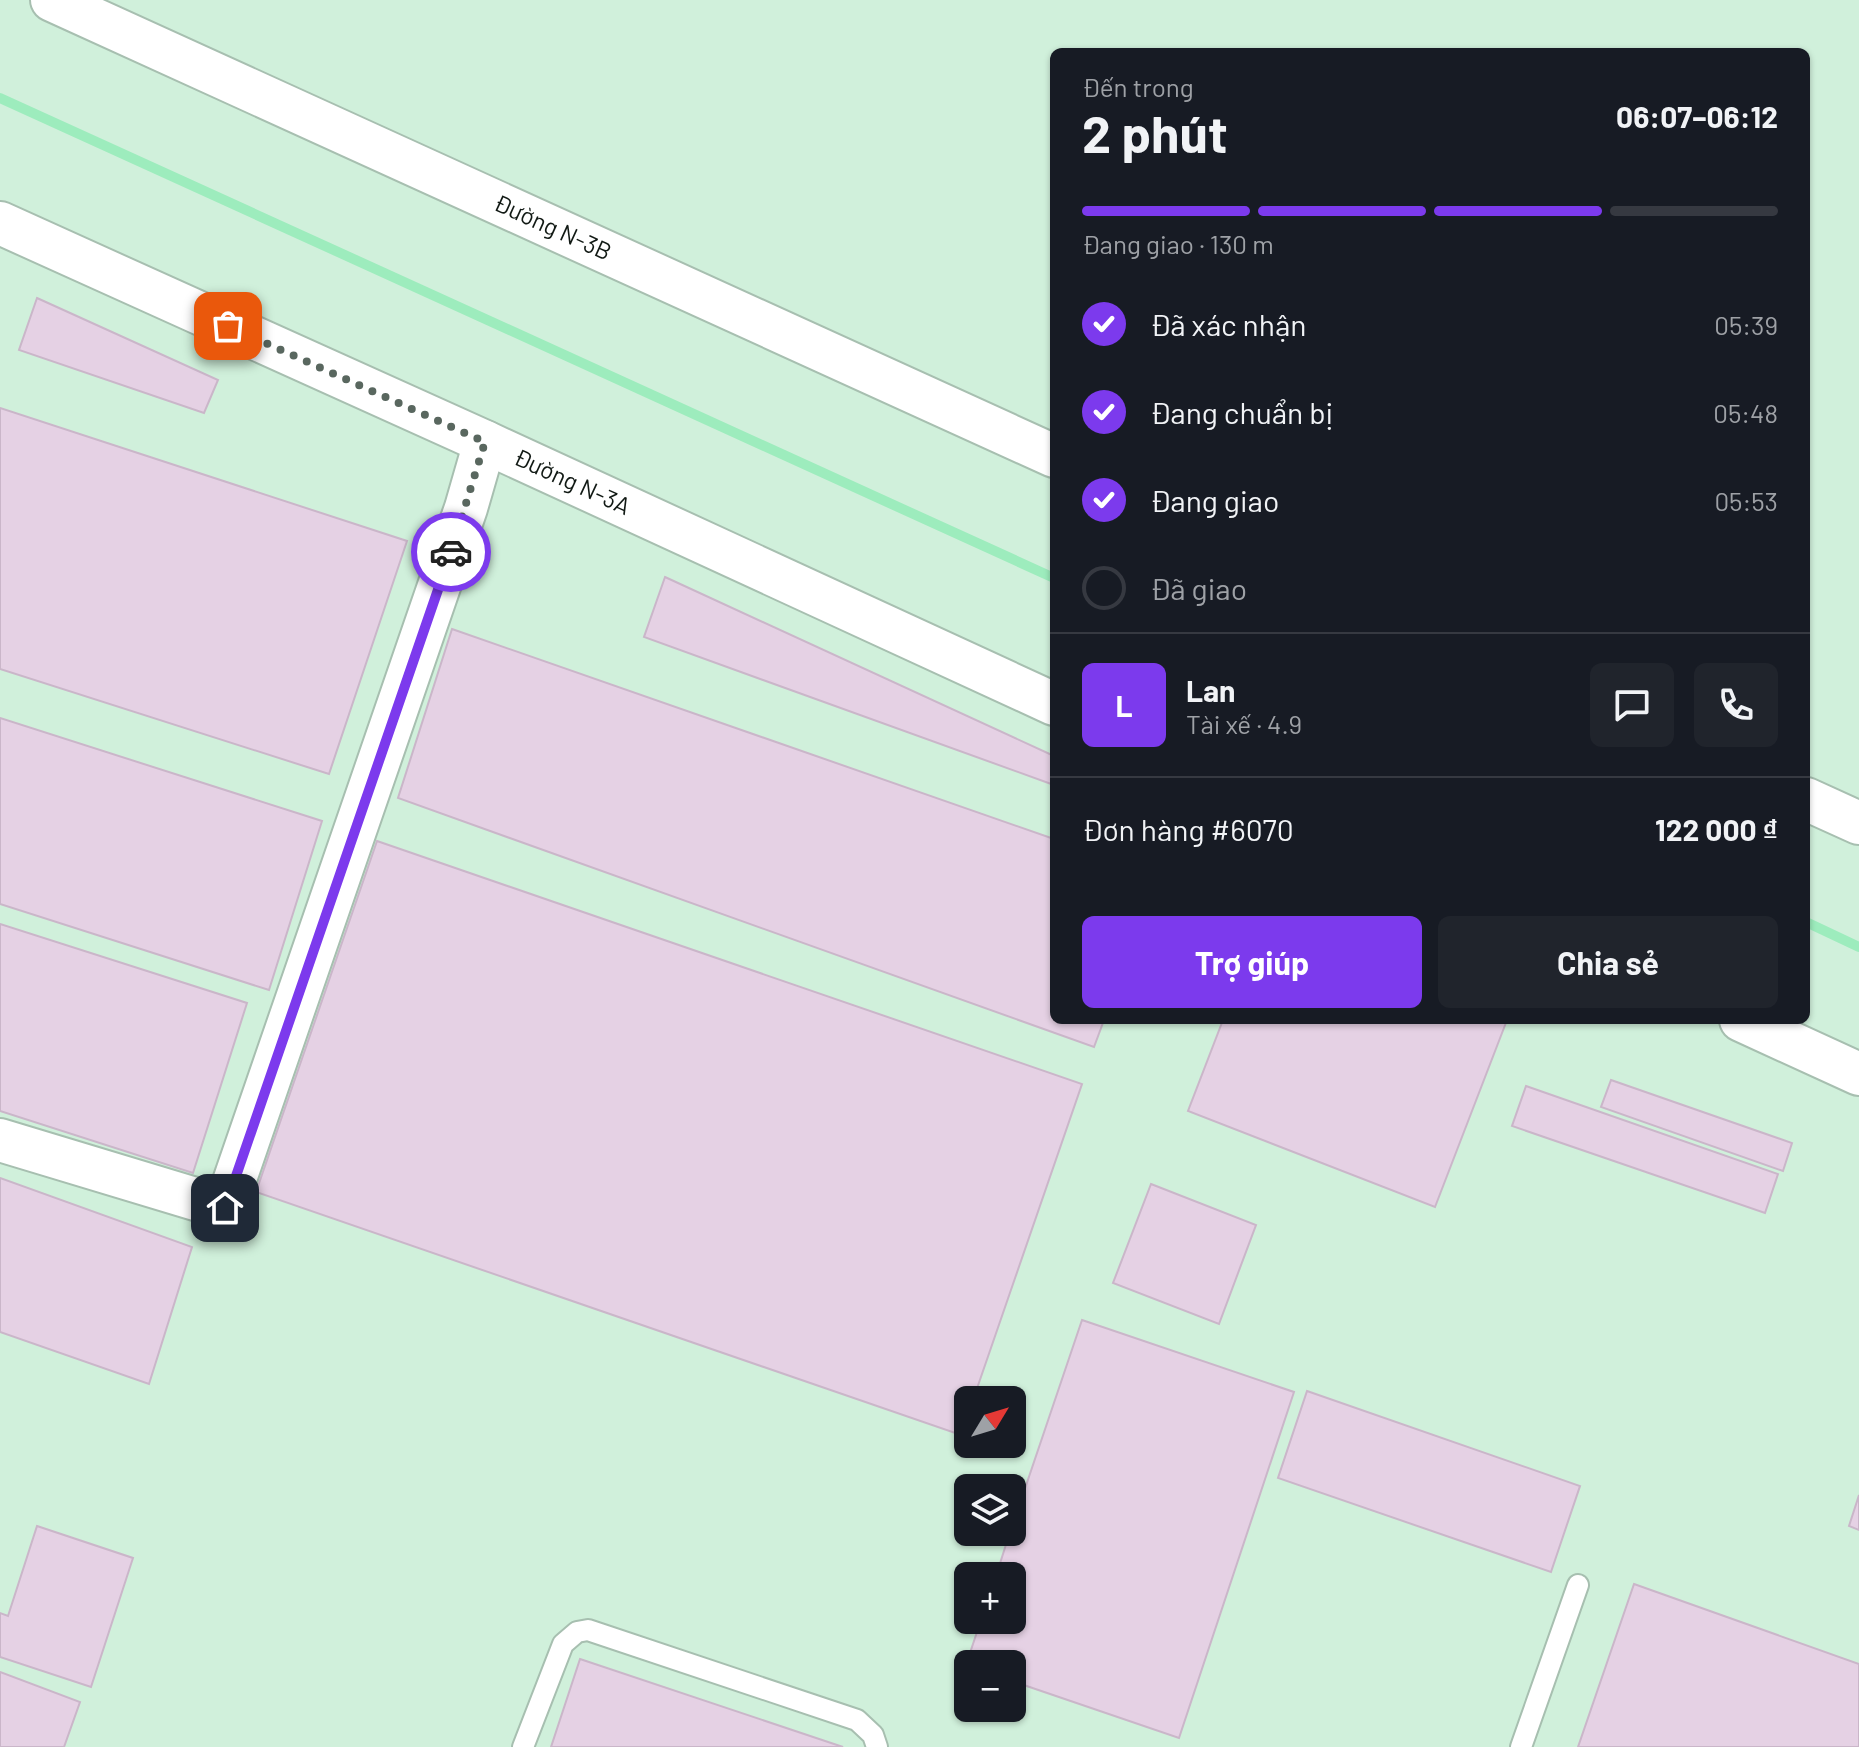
<!DOCTYPE html>
<html lang="vi">
<head>
<meta charset="utf-8">
<style>
  body { margin:0; font-family:Barlow,sans-serif; background:#20242c; color:#f1f3f6; height:100vh; display:flex; flex-direction:column; font-size:30px; white-space:nowrap }
  * { box-sizing:border-box; margin:0 }
  p { font-size:26px; color:#9ea1a6 }
  .icon { flex:none; width:44px; height:44px; fill:none; stroke:currentColor; stroke-width:2; stroke-linecap:round; stroke-linejoin:round }
  .map { position:relative; flex:1; overflow:hidden }
  .side { position:absolute; left:1050px; top:48px; width:760px; height:976px; display:flex; flex-direction:column; background:#171b24; border-radius:12px; box-shadow:0 2px 6px #0004 }
  .side>* { flex:none }
  .needle { width:52px; rotate:52deg }
  .controls { position:absolute; left:954px; top:1386px; display:grid; gap:16px }
  .controls a { display:grid; place-items:center; width:72px; height:72px; border-radius:12px; background:#171b24; box-shadow:0 2px 6px #0004; font-size:40px }
  .pin { position:absolute; display:grid; place-items:center; width:68px; height:68px; color:#fff; margin:-34px; border-radius:16px; box-shadow:0 4px 12px #0006 }
  .courier { position:absolute; display:grid; place-items:center; width:80px; height:80px; margin:-40px; border:6px solid #7c3aed; border-radius:50%; background:#fff; color:#222; box-shadow:0 2px 10px #0007 }
  .summary em { font-style:normal; font-weight:700 }
  .summary div { display:flex; flex-direction:column-reverse }
  .summary { display:flex; align-items:center; justify-content:space-between; height:136px; padding:0 32px }
  h1 { font-size:52px; font-weight:700; line-height:60px }
  .bar { display:grid; grid-template-columns:repeat(4,1fr); gap:12px 8px; align-content:center; height:96px; padding:0 32px }
  .bar i { height:10px; border-radius:6px; background:#363941 }
  .bar .selected { background:#7c3aed }
  .bar p { grid-column:span 4 }
  .line { display:flex; align-items:center; gap:20px; padding:0 32px; border-top:2px solid #363941 }
  .line div { flex:1 }
  .round { display:grid; place-items:center; flex:none; width:84px; height:84px; border-radius:12px; background:#20242c }
  ol { padding:0 32px; list-style:none }
  li { display:flex; align-items:center; gap:24px; height:88px }
  li p { margin-inline-start:auto }
  li .icon { padding:8px; border-radius:50%; background:#7c3aed; color:#fff; stroke-width:4 }
  li:last-child { color:#9ea1a6 }
  li i { width:44px; height:44px; border:4px solid #363941; border-radius:50% }
  .primary-button { display:flex; gap:16px; margin-top:auto; padding:16px 32px }
  .primary-button a { flex:1; height:92px; border-radius:12px; background:#7c3aed; color:#fff; font-size:32px; font-weight:700; line-height:92px; text-align:center }
  .primary-button a+a { background:#20242c; color:#f1f3f6 }
  .map>svg:first-child { display:block }
</style>
</head>
<body>
<div class="map">
<svg width="1859" height="1747" viewBox="0 0 1859 1747">
  <rect width="100%" height="100%" fill="#e0f9e9"/>
  <!-- built -->
  <path fill="#d0f0db" fill-rule="evenodd" d="M 0,0 L 1859,0 L 1859,1747 L 0,1747 ZM 1054,52 L 1806,52 L 1806,1020 L 1054,1020 ZM 968,1400 L 1012,1400 L 1012,1444 L 968,1444 ZM 968,1488 L 1012,1488 L 1012,1532 L 968,1532 ZM 968,1576 L 1012,1576 L 1012,1620 L 968,1620 ZM 968,1664 L 1012,1664 L 1012,1708 L 968,1708 Z"/>
  <g fill="none" stroke-linecap="round" stroke-linejoin="round">
    <!-- stream -->
    <path stroke="#9decbd" stroke-width="10" d="M 0,98 L 1054,578
      M 1806,922 L 1859,947"/>
  </g>
  <!-- building -->
  <path fill="#e5d1e4" stroke="#cab6c9" stroke-width="2" d="M 37,298 L 218,380 L 204,413 L 19,350 Z
    M 0,408 L 407,541 L 329,774 L 0,669 Z
    M 665,577 L 1054,756 L 1054,785 L 644,637 Z
    M 452,629 L 1054,839 L 1054,1020 L 1104,1020 L 1094,1047 L 398,798 Z
    M 0,718 L 322,821 L 269,990 L 0,904 Z
    M 377,841 L 1082,1084 L 973,1400 L 968,1400 L 968,1414 L 961,1435 L 256,1192 Z
    M 0,924 L 247,1003 L 193,1173 L 0,1111 Z
    M 1223,1020 L 1507,1020 L 1435,1207 L 1188,1111 Z
    M 1611,1080 L 1792,1143 L 1783,1171 L 1601,1107 Z
    M 1526,1086 L 1778,1174 L 1765,1213 L 1512,1126 Z
    M 0,1178 L 192,1247 L 149,1384 L 0,1332 Z
    M 1151,1184 L 1256,1225 L 1219,1324 L 1113,1283 Z
    M 1082,1320 L 1294,1392 L 1179,1738 L 1012,1681 L 1012,1664 L 966,1665 L 981,1620 L 1012,1620 L 1012,1576 L 996,1576 L 1010,1532 L 1012,1532 L 1012,1527 Z
    M 1307,1391 L 1580,1486 L 1551,1572 L 1278,1478 Z
    M 1859,1495 L 1859,1530 L 1849,1526 Z
    M 37,1526 L 133,1558 L 91,1687 L 0,1657 L 0,1613 L 8,1616 Z
    M 1634,1584 L 1859,1664 L 1859,1747 L 1578,1747 Z
    M 580,1659 L 843,1747 L 551,1747 Z
    M 0,1672 L 80,1702 L 64,1747 L 0,1747 Z"/>
  <g fill="none" stroke-linecap="round" stroke-linejoin="round">
    <defs>
      <path id="service" d="M 523,1747 L 563,1644 L 577,1632 L 588,1630 L 857,1720 L 873,1735 L 877,1747
        M 1521,1747 L 1578,1585"/>
      <g id="minor">
        <path id="s1" d="M 52,0 L 1054,456"/>
        <path id="s2" d="M 0,223 L 485,442 L 1054,704"/>
        <path d="M 1806,799 L 1859,823"/>
        <path d="M 1741,1020 L 1859,1074"/>
        <path d="M 0,1140 L 225,1208 L 466,508 L 485,442"/>
      </g>
    </defs>
    <!-- service casing -->
    <use href="#service" stroke="#a7bfb0" stroke-width="24"/>
    <!-- minor casing -->
    <use href="#minor" stroke="#a7bfb0" stroke-width="46"/>
    <!-- service -->
    <use href="#service" stroke="#fff" stroke-width="20"/>
    <!-- minor -->
    <use href="#minor" stroke="#fff" stroke-width="42"/>
  </g>
  <g fill="none" stroke-linecap="round" stroke-linejoin="round">
    <!-- done -->
    <path stroke="#59675f" stroke-width="8" stroke-dasharray="0 14.4" d="M 228,326 L 485,442 L 451,552"/>
    <!-- route -->
    <path stroke="#7c3aed" stroke-width="10" d="M 225,1208 L 451,552"/>
  </g>
  <g text-anchor="middle" stroke-width="7" stroke-linejoin="round" paint-order="stroke">
    <!-- street labels -->
    <g font-size="24" fill="#111914" stroke="#e0f9e9">
      <text dy="8" stroke="none"><textPath href="#s1" startOffset="550">Đường N-3B</textPath></text>
      <text dy="8" stroke="none"><textPath href="#s2" startOffset="628">Đường N-3A</textPath></text>
    </g>
  </g>
</svg>
<div class="controls">
<a><svg class="needle" viewBox="-14 -14 28 28"><path d="M0-13l5 13h-10z" fill="#e53935"/><path d="M0 13l5-13h-10z" fill="#9ea1a6"/></svg></a>
<a><svg class="icon" aria-label="layers" viewBox="0 0 24 24"><path d="M12 4l9 5-9 5-9-5zM3 14l9 5 9-5"/></svg></a>
<a>+</a>
<a>−</a>
</div>
<div class="pin" style="left:228px;top:326px;background:#ea580c"><svg class="icon" aria-label="bag" viewBox="0 0 24 24"><path d="M5 8h14l-1 12H6zM9 8a3 3 0 0 1 6 0"/></svg></div>
<div class="pin" style="left:225px;top:1208px;background:#1f2937"><svg class="icon" aria-label="home" viewBox="0 0 24 24"><path d="M3 11l9-7 9 7M6 9v11h12V9"/></svg></div>
<div class="courier" style="left:451px;top:552px"><svg class="icon" aria-label="car" viewBox="0 0 24 24"><path d="M5 17H2v-5l4-1 3-4h7l3 4 3 1v5h-3M9 17h6M6 11h13"/><circle cx="7" cy="17" r="2"/><circle cx="17" cy="17" r="2"/></svg></div>
<section class="side">
<div class="summary"><div><h1>2 phút</h1><p>Đến trong</p></div><em>06:07–06:12</em></div>
<div class="bar"><i class="selected"></i><i class="selected"></i><i class="selected"></i><i></i><p>Đang giao · 130 m</p></div>
<ol>
<li><svg class="icon" aria-label="check" viewBox="0 0 24 24"><path d="M5 12l5 5 9-10"/></svg>Đã xác nhận<p>05:39</p></li>
<li><svg class="icon" aria-label="check" viewBox="0 0 24 24"><path d="M5 12l5 5 9-10"/></svg>Đang chuẩn bị<p>05:48</p></li>
<li><svg class="icon" aria-label="check" viewBox="0 0 24 24"><path d="M5 12l5 5 9-10"/></svg>Đang giao<p>05:53</p></li>
<li><i></i>Đã giao</li>
</ol>
<div class="line" style="height:144px"><b class="round" style="background:#7c3aed;color:#fff">L</b><div><b>Lan</b><p>Tài xế · 4.9</p></div><a class="round"><svg class="icon" aria-label="chat" viewBox="0 0 24 24"><path d="M4 5h16v11H9l-5 4z"/></svg></a><a class="round"><svg class="icon" aria-label="phone" viewBox="0 0 24 24"><path d="M5 4h4l2 5-3 2q2 4 5 5l2-3 5 2v4C11 20 4 13 5 4z"/></svg></a></div>
<div class="line" style="height:104px"><div>Đơn hàng #6070</div><b>122 000 ₫</b></div>
<div class="primary-button"><a>Trợ giúp</a><a>Chia sẻ</a></div>
</section>
</div>
</body>
</html>
